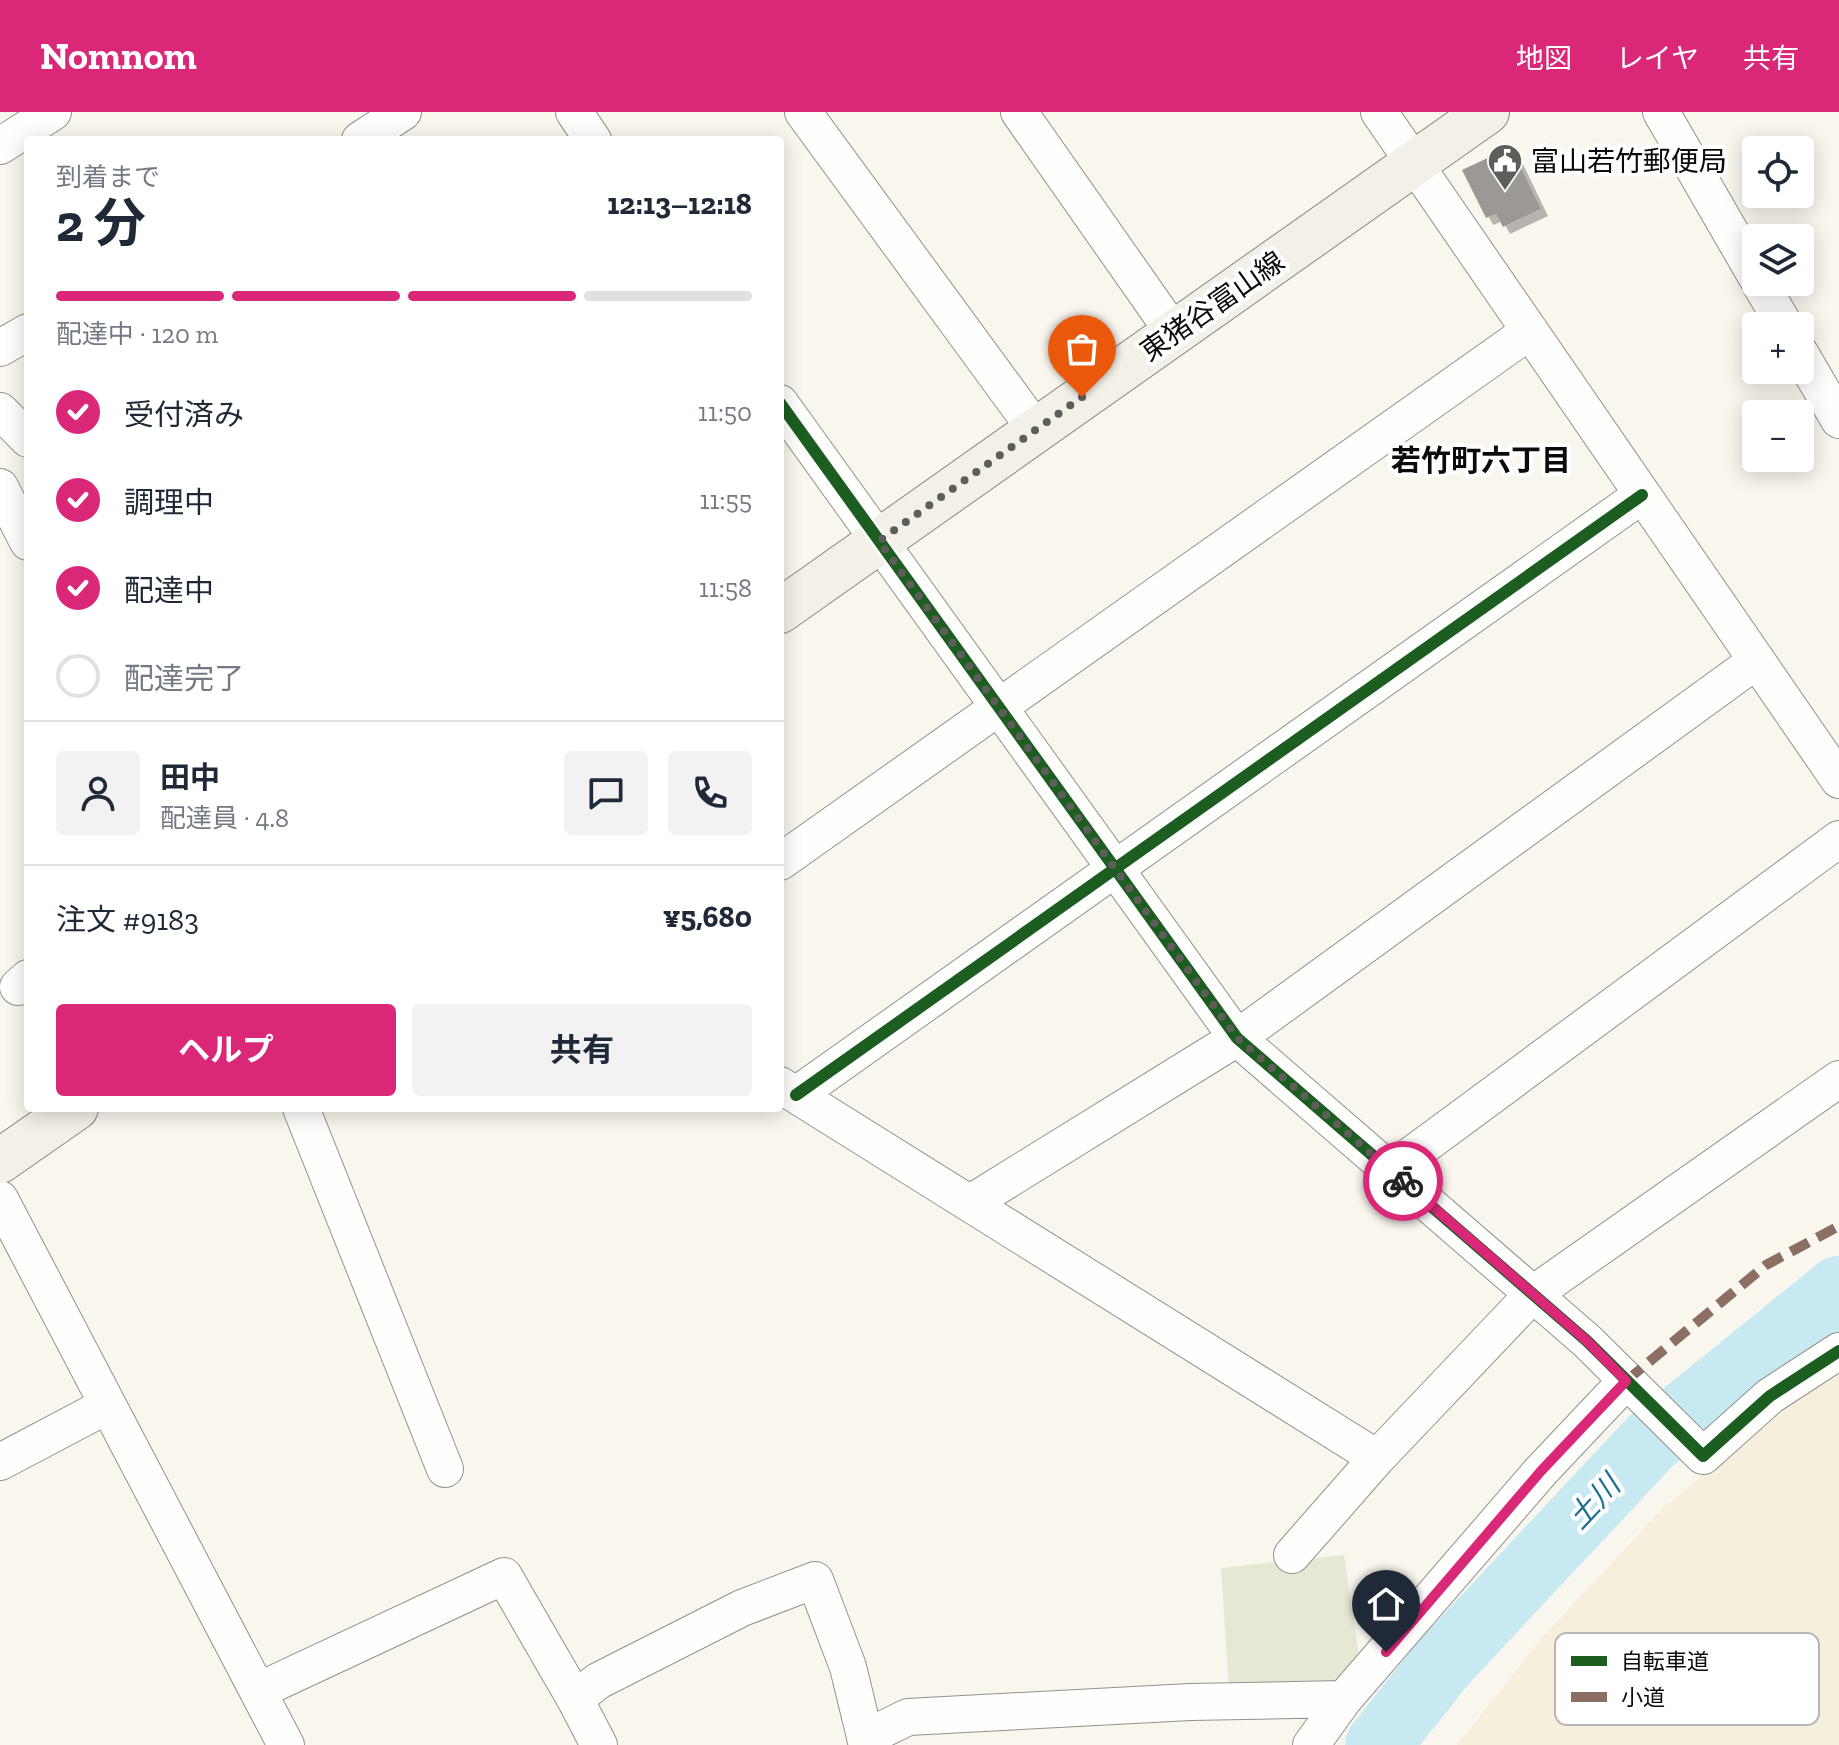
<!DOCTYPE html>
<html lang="ja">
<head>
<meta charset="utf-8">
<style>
  body { margin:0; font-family:"Zilla Slab","Noto Sans JP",serif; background:#f2f2f3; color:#1f2937; height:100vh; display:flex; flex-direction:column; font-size:30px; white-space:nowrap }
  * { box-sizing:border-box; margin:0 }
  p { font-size:26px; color:#747a83 }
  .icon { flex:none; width:44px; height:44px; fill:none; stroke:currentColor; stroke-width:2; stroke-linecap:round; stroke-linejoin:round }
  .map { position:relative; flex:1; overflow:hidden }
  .drawer { position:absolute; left:24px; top:24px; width:760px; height:976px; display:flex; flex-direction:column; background:#fff; border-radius:8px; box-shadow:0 4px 20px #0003 }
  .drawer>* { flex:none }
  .tools { position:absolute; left:1742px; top:24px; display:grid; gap:16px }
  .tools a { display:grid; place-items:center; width:72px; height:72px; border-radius:8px; background:#fff; box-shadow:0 4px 20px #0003; font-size:40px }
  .pin { position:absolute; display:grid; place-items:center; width:68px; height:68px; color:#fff; margin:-82px -34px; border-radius:50% 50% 50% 0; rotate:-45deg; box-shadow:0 0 8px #0007 }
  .pin .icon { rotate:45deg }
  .courier { position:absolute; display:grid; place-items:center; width:80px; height:80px; margin:-40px; border:6px solid #db2777; border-radius:50%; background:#fff; color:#222; box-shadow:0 2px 10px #0007 }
  .headline em { font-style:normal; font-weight:700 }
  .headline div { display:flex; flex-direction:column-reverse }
  .headline { display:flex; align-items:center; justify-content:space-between; height:136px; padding:0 32px }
  h1 { font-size:52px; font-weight:700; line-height:60px }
  .bar { display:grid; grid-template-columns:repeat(4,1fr); gap:12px 8px; align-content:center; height:96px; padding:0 32px }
  .bar i { height:10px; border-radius:6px; background:#e0e1e3 }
  .bar .active { background:#db2777 }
  .bar p { grid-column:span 4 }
  .line { display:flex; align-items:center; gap:20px; padding:0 32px; border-top:2px solid #e0e1e3 }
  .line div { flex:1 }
  .round { display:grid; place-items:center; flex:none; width:84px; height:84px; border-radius:8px; background:#f2f2f3 }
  ol { padding:0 32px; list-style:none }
  li { display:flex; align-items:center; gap:24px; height:88px }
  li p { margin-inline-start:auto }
  li .icon { padding:8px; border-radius:50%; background:#db2777; color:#fff; stroke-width:4 }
  li:last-child { color:#747a83 }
  li i { width:44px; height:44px; border:4px solid #e0e1e3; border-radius:50% }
  .cta { display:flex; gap:16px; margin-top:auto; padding:16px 32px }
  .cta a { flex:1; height:92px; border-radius:8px; background:#db2777; color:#fff; font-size:32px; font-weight:700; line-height:92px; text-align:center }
  .cta a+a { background:#f2f2f3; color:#1f2937 }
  header { display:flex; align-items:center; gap:48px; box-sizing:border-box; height:112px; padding:0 40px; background:#db2777; color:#fff }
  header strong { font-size:38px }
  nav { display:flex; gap:44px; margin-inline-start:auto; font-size:28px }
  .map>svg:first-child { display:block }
</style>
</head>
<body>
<header>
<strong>Nomnom</strong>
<nav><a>地図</a><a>レイヤ</a><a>共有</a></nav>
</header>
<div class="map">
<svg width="1839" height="1633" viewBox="0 0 1839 1633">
  <defs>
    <filter id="shadow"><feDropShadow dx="7" dy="7" stdDeviation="0" flood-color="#0004"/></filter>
  </defs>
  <rect width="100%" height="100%" fill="#f9f6ee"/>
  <!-- farmland -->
  <path fill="#f5efdb" d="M 1839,1252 L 1839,1633 L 1457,1633 L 1541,1527 L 1660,1399 L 1804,1277 Z"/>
  <!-- cemetery -->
  <path fill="#e6e8d3" d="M 1344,1443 L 1360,1550 L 1337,1575 L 1229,1577 L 1221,1456 Z"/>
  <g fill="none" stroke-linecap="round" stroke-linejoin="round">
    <!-- river -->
    <path stroke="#c7e9f1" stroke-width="66" d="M 1378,1633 L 1444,1550 L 1651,1329 L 1839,1177"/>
  </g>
  <!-- building -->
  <path fill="#9c9895" filter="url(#shadow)" d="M 1511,35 L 1541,97 L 1503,115 L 1496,102 L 1486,106 L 1462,58 Z"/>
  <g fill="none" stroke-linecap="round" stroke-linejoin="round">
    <defs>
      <path id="street" d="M 574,0 L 593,28
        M 803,0 L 1036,318
        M 1019,0 L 1174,221
        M 1379,0 L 1839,668
        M 1661,0 L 1756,164
        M 360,28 L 403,0
        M 0,34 L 53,0
        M 1759,170 L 1785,214
        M 0,236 L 28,220
        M 1800,241 L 1839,308
        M 780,291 L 1237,926 L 1587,1229 L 1703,1344 L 1770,1284 L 1839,1239
        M 0,299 L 28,327
        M 0,375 L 28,430
        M 780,750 L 1530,219
        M 18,875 L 28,866
        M 780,973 L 1377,1346
        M 796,983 L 1642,383
        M 301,996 L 445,1357
        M 1391,1058 L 1839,727
        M 0,1087 L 286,1633
        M 972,1090 L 1237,926 L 1756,549
        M 0,1350 L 108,1293
        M 1292,1443 L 1377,1346 L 1533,1182 L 1839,967
        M 258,1579 L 504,1464 L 575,1587 L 598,1569 L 742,1496 L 815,1468 L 848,1555 L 867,1633
        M 575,1587 L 599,1633
        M 865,1626 L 908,1605 L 1190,1590 L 1344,1587 L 1541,1359 L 1626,1269
        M 1311,1633 L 1344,1587"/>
      <path id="secondary" d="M 780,499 L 1487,0
        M 0,1049 L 76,996"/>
    </defs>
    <!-- street casing -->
    <use href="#street" stroke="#92918d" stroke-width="38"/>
    <!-- secondary casing -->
    <use href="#secondary" stroke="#898784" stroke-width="46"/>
    <!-- street -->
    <use href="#street" stroke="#fefefc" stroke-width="36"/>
    <!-- secondary -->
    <use href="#secondary" stroke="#f3f0e8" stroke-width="44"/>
    <!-- quiet -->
    <path stroke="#8d6e63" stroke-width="10" stroke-dasharray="20 10" stroke-linecap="butt" d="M 1626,1269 L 1766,1153 L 1839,1114"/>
    <defs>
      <path id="cycleway" d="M 780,291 L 1237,926 L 1587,1229 L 1703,1344 L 1770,1284 L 1839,1239
        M 796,983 L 1642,383"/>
    </defs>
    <!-- cycleway casing -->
    <use href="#cycleway" stroke="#fff" stroke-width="17"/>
    <!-- cycleway -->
    <use href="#cycleway" stroke="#1b5e20" stroke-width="12"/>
  </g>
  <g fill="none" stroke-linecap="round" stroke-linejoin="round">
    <!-- done -->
    <path stroke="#5e5d5a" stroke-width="8" stroke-dasharray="0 14.4" d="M 1082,285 L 879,429 L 1237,926 L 1403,1069"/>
    <!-- route -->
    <path stroke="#db2777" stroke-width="10" d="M 1386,1540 L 1541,1359 L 1626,1269 L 1587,1229 L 1403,1069"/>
  </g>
  <!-- icons -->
  <defs>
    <symbol id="civic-pin" viewBox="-11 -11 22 30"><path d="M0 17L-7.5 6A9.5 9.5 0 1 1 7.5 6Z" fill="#5e5d5a" stroke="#fff"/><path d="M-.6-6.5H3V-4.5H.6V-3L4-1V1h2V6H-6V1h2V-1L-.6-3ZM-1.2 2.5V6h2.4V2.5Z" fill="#fff"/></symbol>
  </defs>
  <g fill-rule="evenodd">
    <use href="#civic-pin" x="1485" y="29" width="40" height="54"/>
  </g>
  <g text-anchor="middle" stroke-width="8" stroke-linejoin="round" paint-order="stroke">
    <!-- poi labels -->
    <g font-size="28" fill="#0b0b0b" stroke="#fff" text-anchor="start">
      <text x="1531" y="59">富山若竹郵便局</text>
    </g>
    <!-- street labels -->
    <g font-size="28" fill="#0b0b0b" stroke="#fff">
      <text transform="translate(1212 194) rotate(-35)" y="10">東猪谷富山線</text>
    </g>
    <!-- neighbourhood labels -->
    <g font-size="30" font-weight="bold" fill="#0b0b0b" stroke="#fff">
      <text x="1481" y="359">若竹町六丁目</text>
    </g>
    <!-- water labels -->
    <g font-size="30" font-style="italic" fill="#1c7095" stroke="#fff">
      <text transform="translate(1594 1390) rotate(-47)" y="10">土川</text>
    </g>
  </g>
  <!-- legend -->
  <rect x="1555" y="1521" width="264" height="92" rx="12" fill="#fff" stroke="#b6b6b6" stroke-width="2"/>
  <rect x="1571" y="1544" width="36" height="10" fill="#1b5e20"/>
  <rect x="1571" y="1580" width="36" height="10" fill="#8d6e63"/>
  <g font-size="22" fill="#0b0b0b">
    <text x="1621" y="1557">自転車道</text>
    <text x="1621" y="1593">小道</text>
  </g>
</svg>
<div class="tools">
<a><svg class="icon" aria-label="locate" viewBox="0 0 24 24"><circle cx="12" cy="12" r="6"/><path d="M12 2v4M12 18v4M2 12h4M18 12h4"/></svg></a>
<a><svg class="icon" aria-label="layers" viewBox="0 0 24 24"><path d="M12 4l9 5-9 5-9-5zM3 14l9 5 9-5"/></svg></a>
<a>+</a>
<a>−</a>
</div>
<div class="pin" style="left:1082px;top:285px;background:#ea580c"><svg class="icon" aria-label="bag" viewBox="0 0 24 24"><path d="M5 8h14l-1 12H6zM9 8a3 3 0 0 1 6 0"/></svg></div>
<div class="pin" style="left:1386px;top:1540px;background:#1f2937"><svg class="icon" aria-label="home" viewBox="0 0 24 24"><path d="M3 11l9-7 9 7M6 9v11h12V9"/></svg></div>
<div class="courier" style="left:1403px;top:1069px"><svg class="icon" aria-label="bike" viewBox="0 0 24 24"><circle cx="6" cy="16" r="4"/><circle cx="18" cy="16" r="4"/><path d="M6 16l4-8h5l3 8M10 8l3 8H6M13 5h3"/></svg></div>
<section class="drawer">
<div class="headline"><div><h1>2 分</h1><p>到着まで</p></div><em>12:13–12:18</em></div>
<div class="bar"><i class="active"></i><i class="active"></i><i class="active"></i><i></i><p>配達中 · 120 m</p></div>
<ol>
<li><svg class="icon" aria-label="check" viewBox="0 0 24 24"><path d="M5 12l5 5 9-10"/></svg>受付済み<p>11:50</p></li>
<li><svg class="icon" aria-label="check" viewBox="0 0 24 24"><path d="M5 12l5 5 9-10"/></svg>調理中<p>11:55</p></li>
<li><svg class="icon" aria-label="check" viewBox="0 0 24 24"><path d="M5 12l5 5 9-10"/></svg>配達中<p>11:58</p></li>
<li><i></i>配達完了</li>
</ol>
<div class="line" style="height:144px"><a class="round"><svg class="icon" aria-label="person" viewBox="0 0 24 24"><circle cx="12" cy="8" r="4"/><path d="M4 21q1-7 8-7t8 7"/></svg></a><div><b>田中</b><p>配達員 · 4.8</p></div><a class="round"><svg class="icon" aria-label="chat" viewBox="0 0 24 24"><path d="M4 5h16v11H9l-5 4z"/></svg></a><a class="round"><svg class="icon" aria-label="phone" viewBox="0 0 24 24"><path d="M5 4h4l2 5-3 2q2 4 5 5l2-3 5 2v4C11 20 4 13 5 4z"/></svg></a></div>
<div class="line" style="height:104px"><div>注文 #9183</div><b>¥5,680</b></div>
<div class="cta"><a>ヘルプ</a><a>共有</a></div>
</section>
</div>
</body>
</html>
